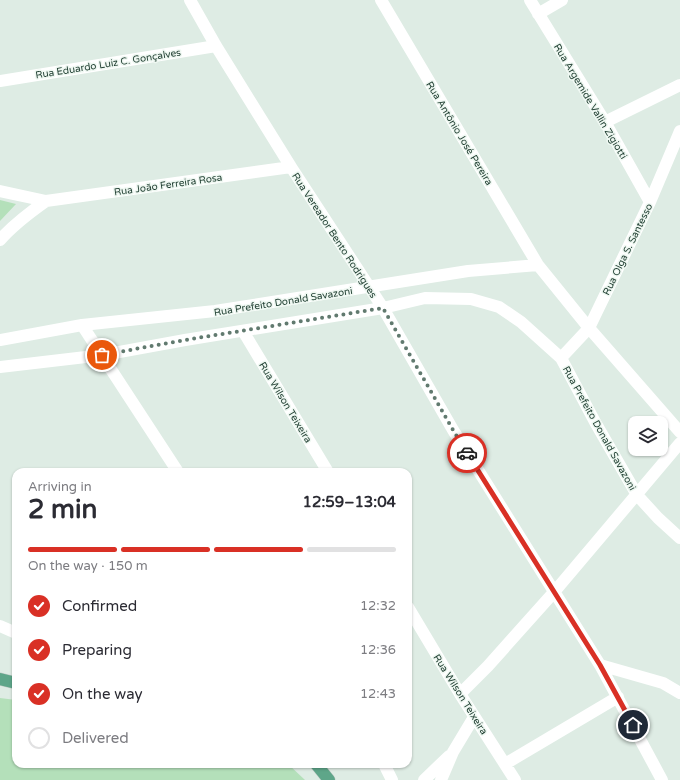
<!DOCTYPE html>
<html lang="en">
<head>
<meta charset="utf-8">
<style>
  body { margin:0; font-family:"Varela Round",sans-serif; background:#f7f7f7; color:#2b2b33; height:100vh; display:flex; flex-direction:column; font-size:15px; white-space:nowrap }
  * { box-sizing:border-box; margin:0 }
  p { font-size:13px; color:#7c7c81 }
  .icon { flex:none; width:22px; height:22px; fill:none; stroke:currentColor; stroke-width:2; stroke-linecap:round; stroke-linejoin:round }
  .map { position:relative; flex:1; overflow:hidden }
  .drawer { position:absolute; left:12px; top:468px; width:400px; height:300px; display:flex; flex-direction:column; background:#fff; border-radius:12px; box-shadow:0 1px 3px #0004 }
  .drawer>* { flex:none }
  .tools { position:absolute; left:628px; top:416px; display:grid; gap:8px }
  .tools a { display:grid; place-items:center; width:40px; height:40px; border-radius:8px; background:#fff; box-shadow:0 1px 3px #0004; font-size:20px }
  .pin { position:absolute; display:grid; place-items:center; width:34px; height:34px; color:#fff; margin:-17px; border:2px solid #fff; border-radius:50%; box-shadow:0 1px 4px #0007 }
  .courier { position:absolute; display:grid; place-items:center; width:40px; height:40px; margin:-20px; border:3px solid #d93025; border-radius:50%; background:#fff; color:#222; box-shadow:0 1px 5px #0007 }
  .headline em { font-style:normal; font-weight:700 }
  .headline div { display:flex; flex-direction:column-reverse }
  .headline { display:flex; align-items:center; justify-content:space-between; height:68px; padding:0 16px }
  h1 { font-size:26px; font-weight:700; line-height:30px }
  .bar { display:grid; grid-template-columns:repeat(4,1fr); gap:6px 4px; align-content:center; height:48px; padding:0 16px }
  .bar i { height:5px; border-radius:3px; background:#e1e1e2 }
  .bar .selected { background:#d93025 }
  .bar p { grid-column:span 4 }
  ol { padding:0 16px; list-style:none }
  li { display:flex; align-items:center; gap:12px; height:44px }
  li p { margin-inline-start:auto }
  li .icon { padding:4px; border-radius:50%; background:#d93025; color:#fff; stroke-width:4 }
  li:last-child { color:#7c7c81 }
  li i { width:22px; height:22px; border:2px solid #e1e1e2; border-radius:50% }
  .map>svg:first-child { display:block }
</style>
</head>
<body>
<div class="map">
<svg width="680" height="780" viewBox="0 0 680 780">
  <rect width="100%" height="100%" fill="#deece4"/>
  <!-- green -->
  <path fill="#b4e0ba" d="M 0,200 L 16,204 L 0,221 Z
    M 0,698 L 16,700 L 16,764 L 288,764 L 305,780 L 0,780 Z"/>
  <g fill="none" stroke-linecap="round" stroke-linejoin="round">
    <defs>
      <path id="major" d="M 0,679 L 16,683
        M 316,764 L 329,780"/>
    </defs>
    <!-- major casing -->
    <use href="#major" stroke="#c0c9c5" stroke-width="13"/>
    <!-- minor -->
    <path stroke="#fff" stroke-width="12" d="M 190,0 L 216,46 L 291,167 L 383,308 L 453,430 L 600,665 L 662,780
      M 381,0 L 538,265 L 589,328 L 680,432
      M 530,0 L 605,122 L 650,202
      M 538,14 L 562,0
      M 0,81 L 216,46
      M 605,122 L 680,85
      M 0,191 L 46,201 L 291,167
      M 0,240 C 13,225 29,213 46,201
      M 82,325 L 178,472
      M 243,331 L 328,472
      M 0,340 L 82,325 L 215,311 L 468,271 L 538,265
      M 561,358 L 589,328 L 650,202 L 680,131
      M 0,367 L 103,355 L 185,340 L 383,308 L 425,298 L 471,299 L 499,307 L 521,322 L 561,358 L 595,422 L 637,495 L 658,518 L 680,538
      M 408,607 L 460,694 L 515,780
      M 0,626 L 16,633
      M 600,665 L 663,683 L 680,693
      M 460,694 L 488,666 L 555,591 L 680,443
      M 384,764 L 392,780
      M 505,764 L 618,697
      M 424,780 L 449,756
      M 441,780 L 453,752 L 474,717"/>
    <!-- major -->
    <use href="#major" stroke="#5ea689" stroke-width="12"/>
  </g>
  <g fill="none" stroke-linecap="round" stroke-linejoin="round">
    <!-- done -->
    <path stroke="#617a6f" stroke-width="4" stroke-dasharray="0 7.2" d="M 102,355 L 185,340 L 383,308 L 453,430 L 467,453"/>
    <!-- route -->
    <path stroke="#d93025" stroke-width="5" d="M 467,453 L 600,665 L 633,725"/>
  </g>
  <g text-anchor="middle" stroke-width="3" stroke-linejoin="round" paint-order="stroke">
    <!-- street labels -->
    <g font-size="10" fill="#1e3d30" stroke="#eff8f2">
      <text transform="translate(108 63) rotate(-9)" y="4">Rua Eduardo Luiz C. Gonçalves</text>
      <text transform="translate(591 101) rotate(59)" y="4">Rua Argemide Vallin Zigiotti</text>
      <text transform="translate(460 133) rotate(59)" y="4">Rua Antônio José Pereira</text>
      <text transform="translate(168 184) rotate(-8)" y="4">Rua João Ferreira Rosa</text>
      <text transform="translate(335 235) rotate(57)" y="4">Rua Vereador Bento Rodrigues</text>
      <text transform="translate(627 249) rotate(-64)" y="4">Rua Olga S. Santesso</text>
      <text transform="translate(283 301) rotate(-9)" y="4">Rua Prefeito Donald Savazoni</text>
      <text transform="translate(286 402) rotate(59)" y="4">Rua Wilson Teixeira</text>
      <text transform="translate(600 428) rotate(61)" y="4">Rua Prefeito Donald Savazoni</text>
      <text transform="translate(461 694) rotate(58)" y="4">Rua Wilson Teixeira</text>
    </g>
  </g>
</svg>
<div class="tools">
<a><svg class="icon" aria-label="layers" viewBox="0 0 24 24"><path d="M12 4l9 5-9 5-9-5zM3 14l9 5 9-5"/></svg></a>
</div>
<div class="pin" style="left:102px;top:355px;background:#ea580c"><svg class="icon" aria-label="bag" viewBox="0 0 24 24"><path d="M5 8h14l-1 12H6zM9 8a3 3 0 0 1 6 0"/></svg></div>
<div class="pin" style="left:633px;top:725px;background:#1f2937"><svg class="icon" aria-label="home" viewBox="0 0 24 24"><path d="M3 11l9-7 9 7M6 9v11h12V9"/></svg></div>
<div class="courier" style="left:467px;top:453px"><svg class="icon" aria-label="car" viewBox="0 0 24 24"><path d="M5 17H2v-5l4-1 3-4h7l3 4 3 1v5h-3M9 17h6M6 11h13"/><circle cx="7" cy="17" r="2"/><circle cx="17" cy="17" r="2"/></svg></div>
<section class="drawer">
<div class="headline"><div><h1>2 min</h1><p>Arriving in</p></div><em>12:59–13:04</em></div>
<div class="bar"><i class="selected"></i><i class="selected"></i><i class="selected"></i><i></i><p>On the way · 150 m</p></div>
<ol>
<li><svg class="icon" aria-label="check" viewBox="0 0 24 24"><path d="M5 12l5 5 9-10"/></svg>Confirmed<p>12:32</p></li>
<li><svg class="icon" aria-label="check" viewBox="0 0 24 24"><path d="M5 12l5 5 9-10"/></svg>Preparing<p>12:36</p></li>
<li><svg class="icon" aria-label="check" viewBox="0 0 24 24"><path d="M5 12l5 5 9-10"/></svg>On the way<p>12:43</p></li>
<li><i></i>Delivered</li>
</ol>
</section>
</div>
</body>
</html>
